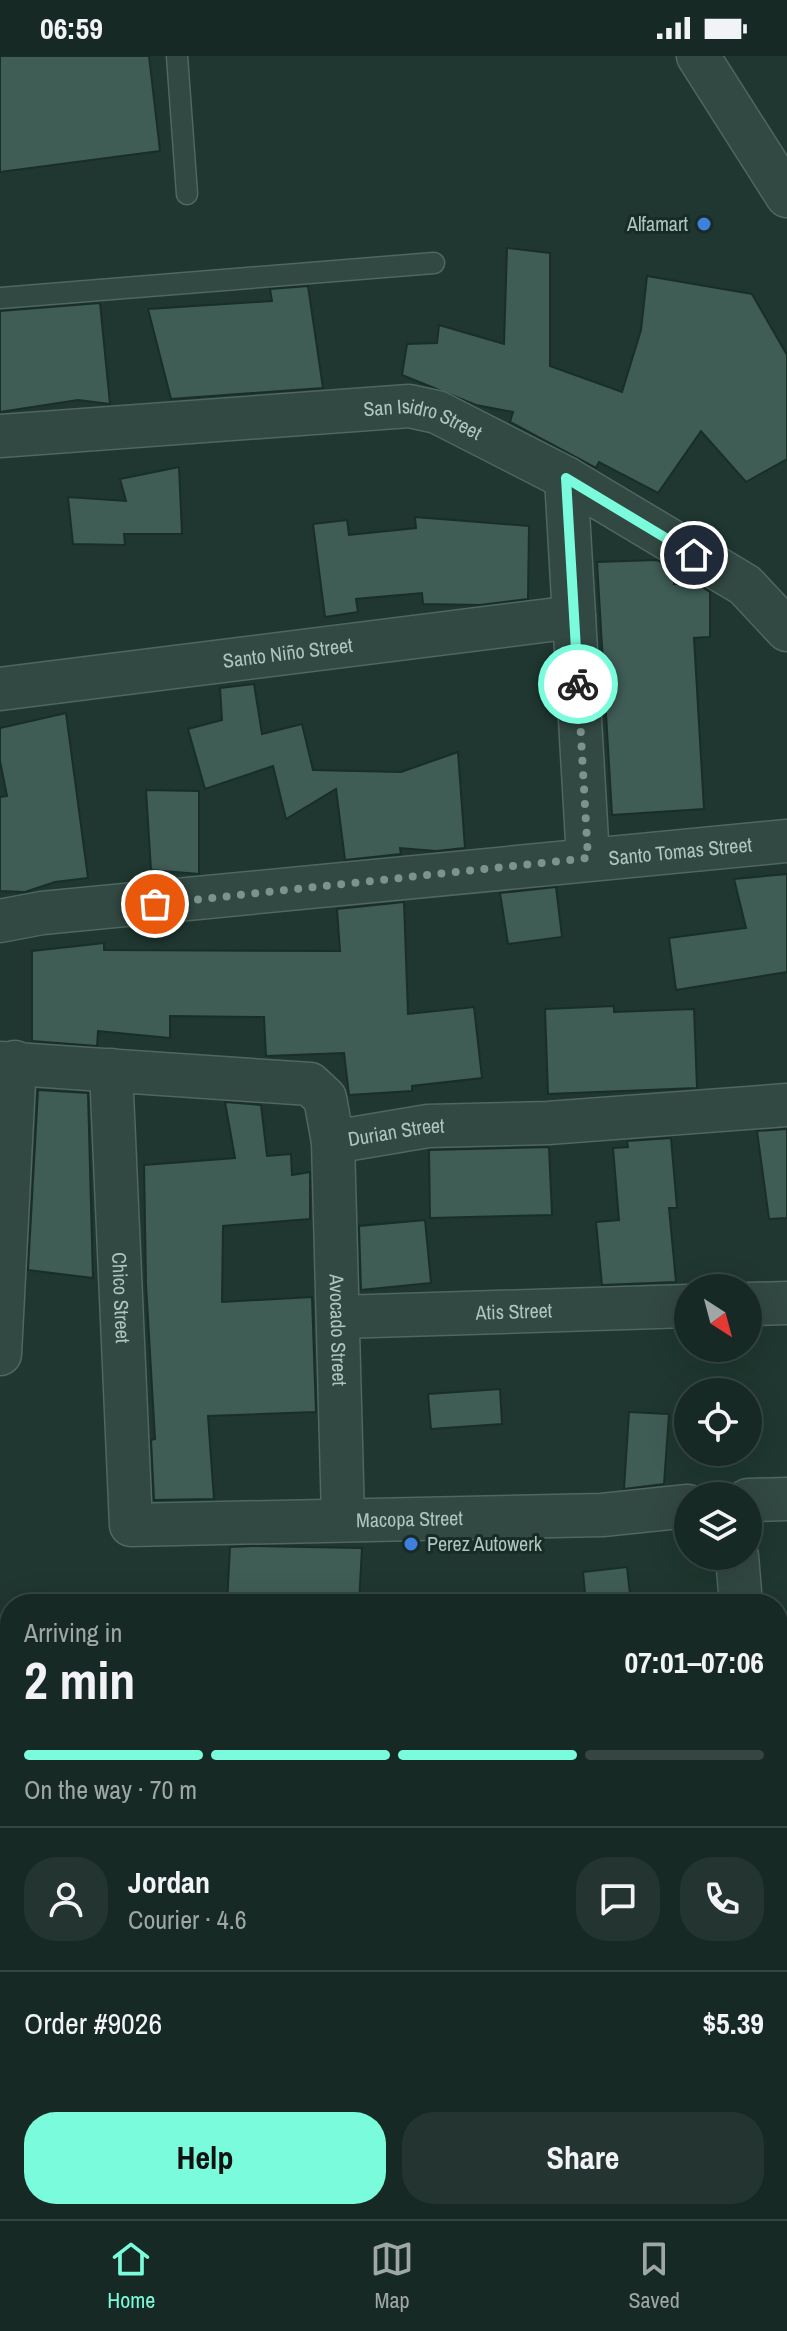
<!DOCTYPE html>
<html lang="en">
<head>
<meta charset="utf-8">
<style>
  body { margin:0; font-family:"Archivo Narrow",sans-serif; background:#243531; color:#f1f3f6; height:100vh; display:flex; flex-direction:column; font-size:30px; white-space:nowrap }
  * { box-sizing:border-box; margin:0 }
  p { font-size:26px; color:#9ea6a6 }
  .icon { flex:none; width:44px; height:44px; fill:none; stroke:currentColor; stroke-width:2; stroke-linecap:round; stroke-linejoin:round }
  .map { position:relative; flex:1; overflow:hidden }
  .panel { position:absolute; left:0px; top:1538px; width:788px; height:626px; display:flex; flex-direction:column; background:#172924; border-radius:32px 32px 0 0; box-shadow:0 8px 32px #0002,0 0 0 2px #364541 }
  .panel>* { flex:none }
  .needle { width:52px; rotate:144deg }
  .buttons { position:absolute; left:674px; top:1218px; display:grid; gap:16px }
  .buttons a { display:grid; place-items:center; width:88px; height:88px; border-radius:50%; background:#172924; box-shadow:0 8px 32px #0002,0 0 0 2px #364541; font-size:40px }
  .pin { position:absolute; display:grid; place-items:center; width:68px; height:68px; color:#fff; margin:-34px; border:4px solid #fff; border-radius:50%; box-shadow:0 2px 8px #0007 }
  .courier { position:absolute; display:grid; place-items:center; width:80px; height:80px; margin:-40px; border:6px solid #7afcdc; border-radius:50%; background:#fff; color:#222; box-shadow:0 2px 10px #0007 }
  .overview em { font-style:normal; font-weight:800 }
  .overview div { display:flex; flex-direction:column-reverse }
  .overview { display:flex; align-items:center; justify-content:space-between; height:136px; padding:0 24px }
  h1 { font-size:52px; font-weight:800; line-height:60px }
  .bar { display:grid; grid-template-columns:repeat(4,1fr); gap:12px 8px; align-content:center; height:96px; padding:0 24px }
  .bar i { height:10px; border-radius:6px; background:#364541 }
  .bar .selected { background:#7afcdc }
  .bar p { grid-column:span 4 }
  .line { display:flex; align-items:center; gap:20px; padding:0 24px; border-top:2px solid #364541 }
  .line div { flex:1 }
  .round { display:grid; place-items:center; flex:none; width:84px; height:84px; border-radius:32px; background:#243531 }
  .action { display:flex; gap:16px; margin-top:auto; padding:16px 24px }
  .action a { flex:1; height:92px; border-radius:32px; background:#7afcdc; color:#111; font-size:32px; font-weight:800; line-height:92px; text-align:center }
  .action a+a { background:#243531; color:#f1f3f6 }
  .status { display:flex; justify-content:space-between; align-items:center; height:56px; padding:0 40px; background:#172924; direction:ltr }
  .status svg { height:22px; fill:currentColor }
  .menu { display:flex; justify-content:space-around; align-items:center; height:112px; border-top:2px solid #364541; background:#172924; font-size:22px; color:#9ea6a6 }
  .menu a { display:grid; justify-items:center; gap:4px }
  .menu .selected { color:#7afcdc }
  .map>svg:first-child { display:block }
</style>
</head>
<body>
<div class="status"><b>06:59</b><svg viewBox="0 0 49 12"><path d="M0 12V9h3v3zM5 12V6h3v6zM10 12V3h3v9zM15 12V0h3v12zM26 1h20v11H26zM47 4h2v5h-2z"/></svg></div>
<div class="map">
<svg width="787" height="2163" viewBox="0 0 787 2163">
  <rect width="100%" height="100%" fill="#1f3730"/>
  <!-- building -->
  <path fill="#3f5c55" stroke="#1a2e28" stroke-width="2" d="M 0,0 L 149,0 L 160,95 L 0,116 Z
    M 507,192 L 550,197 L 550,310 L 622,336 L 641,274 L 647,220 L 752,238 L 787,299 L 787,403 L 746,426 L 701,375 L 658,437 L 599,406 L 596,412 L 510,366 L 513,356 L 476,349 L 402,319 L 407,288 L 437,287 L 439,269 L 504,288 Z
    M 308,230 L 323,332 L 171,343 L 148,253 L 272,245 L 270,233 Z
    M 100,247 L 110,348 L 78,344 L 0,356 L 0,255 Z
    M 179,411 L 182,478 L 124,478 L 125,489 L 73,488 L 68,441 L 126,445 L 120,423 Z
    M 415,461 L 529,470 L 528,543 L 480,549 L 423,548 L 422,537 L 356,543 L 358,556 L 325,561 L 313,468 L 347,464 L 349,479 L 416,472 Z
    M 657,504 L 674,514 L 674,528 L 696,527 L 710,536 L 710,581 L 694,582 L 704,753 L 612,759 L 597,506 Z
    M 254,628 L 262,678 L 302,668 L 313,714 L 401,716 L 458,696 L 465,792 L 436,795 L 400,792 L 401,798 L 345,804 L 336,733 L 286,763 L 273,710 L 205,733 L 188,673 L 222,664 L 220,632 Z
    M 66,657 L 88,822 L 55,826 L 25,836 L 0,835 L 0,741 L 7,740 L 0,705 L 0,672 Z
    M 146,734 L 199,735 L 199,818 L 151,814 Z
    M 787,818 L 787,916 L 676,934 L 669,882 L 746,872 L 734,823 Z
    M 556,831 L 562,881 L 508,888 L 500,837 Z
    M 404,846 L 408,958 L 474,951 L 482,1022 L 412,1030 L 412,1035 L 349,1039 L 344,997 L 266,1000 L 264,961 L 170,960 L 170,982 L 98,975 L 97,990 L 32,985 L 32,895 L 104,887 L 104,894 L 340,895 L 337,853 Z
    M 614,950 L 614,956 L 694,953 L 697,1032 L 548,1038 L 545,953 Z
    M 38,1034 L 88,1037 L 93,1222 L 28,1214 Z
    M 225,1046 L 261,1049 L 267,1100 L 291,1098 L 292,1119 L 310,1116 L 310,1163 L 223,1170 L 222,1246 L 312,1241 L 316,1356 L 208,1360 L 214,1443 L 154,1444 L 151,1384 L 155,1383 L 146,1229 L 144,1109 L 235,1102 Z
    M 787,1073 L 787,1162 L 769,1163 L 757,1075 Z
    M 671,1082 L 677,1152 L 669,1152 L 676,1226 L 602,1229 L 596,1166 L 619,1164 L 613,1092 L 628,1091 L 627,1085 Z
    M 549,1091 L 552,1159 L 430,1162 L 429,1094 Z
    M 425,1164 L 431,1227 L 361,1234 L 359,1170 Z
    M 500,1333 L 502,1368 L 431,1373 L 428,1338 Z
    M 629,1356 L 669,1358 L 664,1428 L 624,1433 Z
    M 253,1490 L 362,1492 L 359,1548 L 227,1548 L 230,1491 Z
    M 627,1511 L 631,1548 L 586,1548 L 583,1516 Z"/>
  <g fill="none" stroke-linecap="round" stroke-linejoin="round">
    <defs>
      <path id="lane" d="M 177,0 L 187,138
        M 0,242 L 434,207"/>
      <g id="street">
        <path d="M 698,0 L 787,140"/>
        <path id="s1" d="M 0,380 L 409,350 L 437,356 L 566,422 L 745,529 L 787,574"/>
        <path d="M 566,422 L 588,802"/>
        <path id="s2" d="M 0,633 L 574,561"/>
        <path id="s3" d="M 0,865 L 42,857 L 787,785"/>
        <path id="s4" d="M 0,1007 L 310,1028 L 325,1042 L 333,1086 L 428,1070 L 548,1067 L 787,1049"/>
        <path id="s5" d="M 111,1014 L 131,1469 L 602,1459 L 688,1450"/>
        <path id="s6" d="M 333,1086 L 343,1462"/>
        <path d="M 748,1248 L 787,1247"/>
        <path id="s7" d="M 340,1261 L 688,1250"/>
        <path d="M 0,1298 L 15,1006"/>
        <path d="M 748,1444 L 787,1443"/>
        <path d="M 737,1500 L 741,1548"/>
        <path d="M 778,1707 L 787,1725"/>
        <path d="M 0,2110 L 10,2105"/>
        <path d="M 673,2154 L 679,2163"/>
        <path d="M 479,2163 L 495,2154"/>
      </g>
    </defs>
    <!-- lane casing -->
    <use href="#lane" stroke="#506660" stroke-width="23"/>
    <!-- street casing -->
    <use href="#street" stroke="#506660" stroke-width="45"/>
    <!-- lane -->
    <use href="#lane" stroke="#324842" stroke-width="20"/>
    <!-- street -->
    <use href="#street" stroke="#324842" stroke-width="42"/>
  </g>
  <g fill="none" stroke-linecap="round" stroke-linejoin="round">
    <!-- done -->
    <path stroke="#7b938d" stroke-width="8" stroke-dasharray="0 14.4" d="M 155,848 L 588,802 L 578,628"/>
    <!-- route -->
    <path stroke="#7afcdc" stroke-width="10" d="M 578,628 L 566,422 L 694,499"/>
  </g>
  <!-- markers -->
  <g fill="#3f7fe0" stroke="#182c26" stroke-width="3">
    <circle cx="704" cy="168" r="8"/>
    <circle cx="411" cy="1488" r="8"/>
  </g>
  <g text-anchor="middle" stroke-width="6" stroke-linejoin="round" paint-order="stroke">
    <!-- poi labels -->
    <g font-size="20" fill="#acc5bf" stroke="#182c26" text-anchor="end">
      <text x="688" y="175">Alfamart</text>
      <text x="427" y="1495" text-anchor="start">Perez Autowerk</text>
    </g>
    <!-- street labels -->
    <g font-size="20" fill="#acc5bf" stroke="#182c26">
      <text dy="7" stroke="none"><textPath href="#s1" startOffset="426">San Isidro Street</textPath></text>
      <text dy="7" stroke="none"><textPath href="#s2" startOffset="290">Santo Niño Street</textPath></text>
      <text dy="7" stroke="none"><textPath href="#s3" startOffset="684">Santo Tomas Street</textPath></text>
      <text dy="7" stroke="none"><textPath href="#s4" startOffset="440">Durian Street</textPath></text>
      <text dy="7" stroke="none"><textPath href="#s5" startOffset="228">Chico Street</textPath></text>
      <text dy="7" stroke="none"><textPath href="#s7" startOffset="174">Atis Street</textPath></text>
      <text dy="7" stroke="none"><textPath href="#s6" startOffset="188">Avocado Street</textPath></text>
      <text dy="7" stroke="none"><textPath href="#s5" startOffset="734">Macopa Street</textPath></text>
    </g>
  </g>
</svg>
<div class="buttons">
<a><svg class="needle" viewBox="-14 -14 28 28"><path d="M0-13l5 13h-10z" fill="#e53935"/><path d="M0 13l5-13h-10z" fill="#9ea6a6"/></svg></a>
<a><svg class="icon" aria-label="locate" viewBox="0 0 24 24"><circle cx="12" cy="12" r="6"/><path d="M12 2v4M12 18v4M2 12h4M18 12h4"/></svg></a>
<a><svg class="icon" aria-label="layers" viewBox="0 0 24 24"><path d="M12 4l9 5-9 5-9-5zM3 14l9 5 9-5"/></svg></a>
</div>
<div class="pin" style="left:155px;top:848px;background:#ea580c"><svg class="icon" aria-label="bag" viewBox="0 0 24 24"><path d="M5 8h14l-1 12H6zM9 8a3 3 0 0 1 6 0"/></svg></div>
<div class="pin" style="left:694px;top:499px;background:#1f2937"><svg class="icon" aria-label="home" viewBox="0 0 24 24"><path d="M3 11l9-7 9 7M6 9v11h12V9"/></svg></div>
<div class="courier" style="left:578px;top:628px"><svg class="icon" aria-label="bike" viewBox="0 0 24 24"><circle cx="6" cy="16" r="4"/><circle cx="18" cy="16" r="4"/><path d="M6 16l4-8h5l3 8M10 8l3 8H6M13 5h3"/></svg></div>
<section class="panel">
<div class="overview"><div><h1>2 min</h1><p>Arriving in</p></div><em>07:01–07:06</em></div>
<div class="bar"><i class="selected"></i><i class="selected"></i><i class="selected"></i><i></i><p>On the way · 70 m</p></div>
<div class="line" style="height:144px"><a class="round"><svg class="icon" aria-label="person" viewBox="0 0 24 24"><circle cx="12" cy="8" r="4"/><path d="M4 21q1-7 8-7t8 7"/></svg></a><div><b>Jordan</b><p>Courier · 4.6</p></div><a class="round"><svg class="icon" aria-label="chat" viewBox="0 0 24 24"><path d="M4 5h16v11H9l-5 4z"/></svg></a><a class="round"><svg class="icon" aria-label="phone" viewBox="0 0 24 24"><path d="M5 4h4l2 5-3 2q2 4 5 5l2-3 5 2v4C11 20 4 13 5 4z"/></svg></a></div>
<div class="line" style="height:104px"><div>Order #9026</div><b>$5.39</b></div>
<div class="action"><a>Help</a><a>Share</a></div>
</section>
</div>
<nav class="menu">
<a class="selected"><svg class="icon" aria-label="home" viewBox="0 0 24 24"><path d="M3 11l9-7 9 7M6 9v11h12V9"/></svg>Home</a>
<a><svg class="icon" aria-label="map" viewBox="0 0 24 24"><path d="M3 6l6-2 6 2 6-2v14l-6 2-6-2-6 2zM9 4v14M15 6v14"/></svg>Map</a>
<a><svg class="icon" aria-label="saved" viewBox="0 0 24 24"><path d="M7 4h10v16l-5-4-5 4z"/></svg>Saved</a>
</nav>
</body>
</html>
